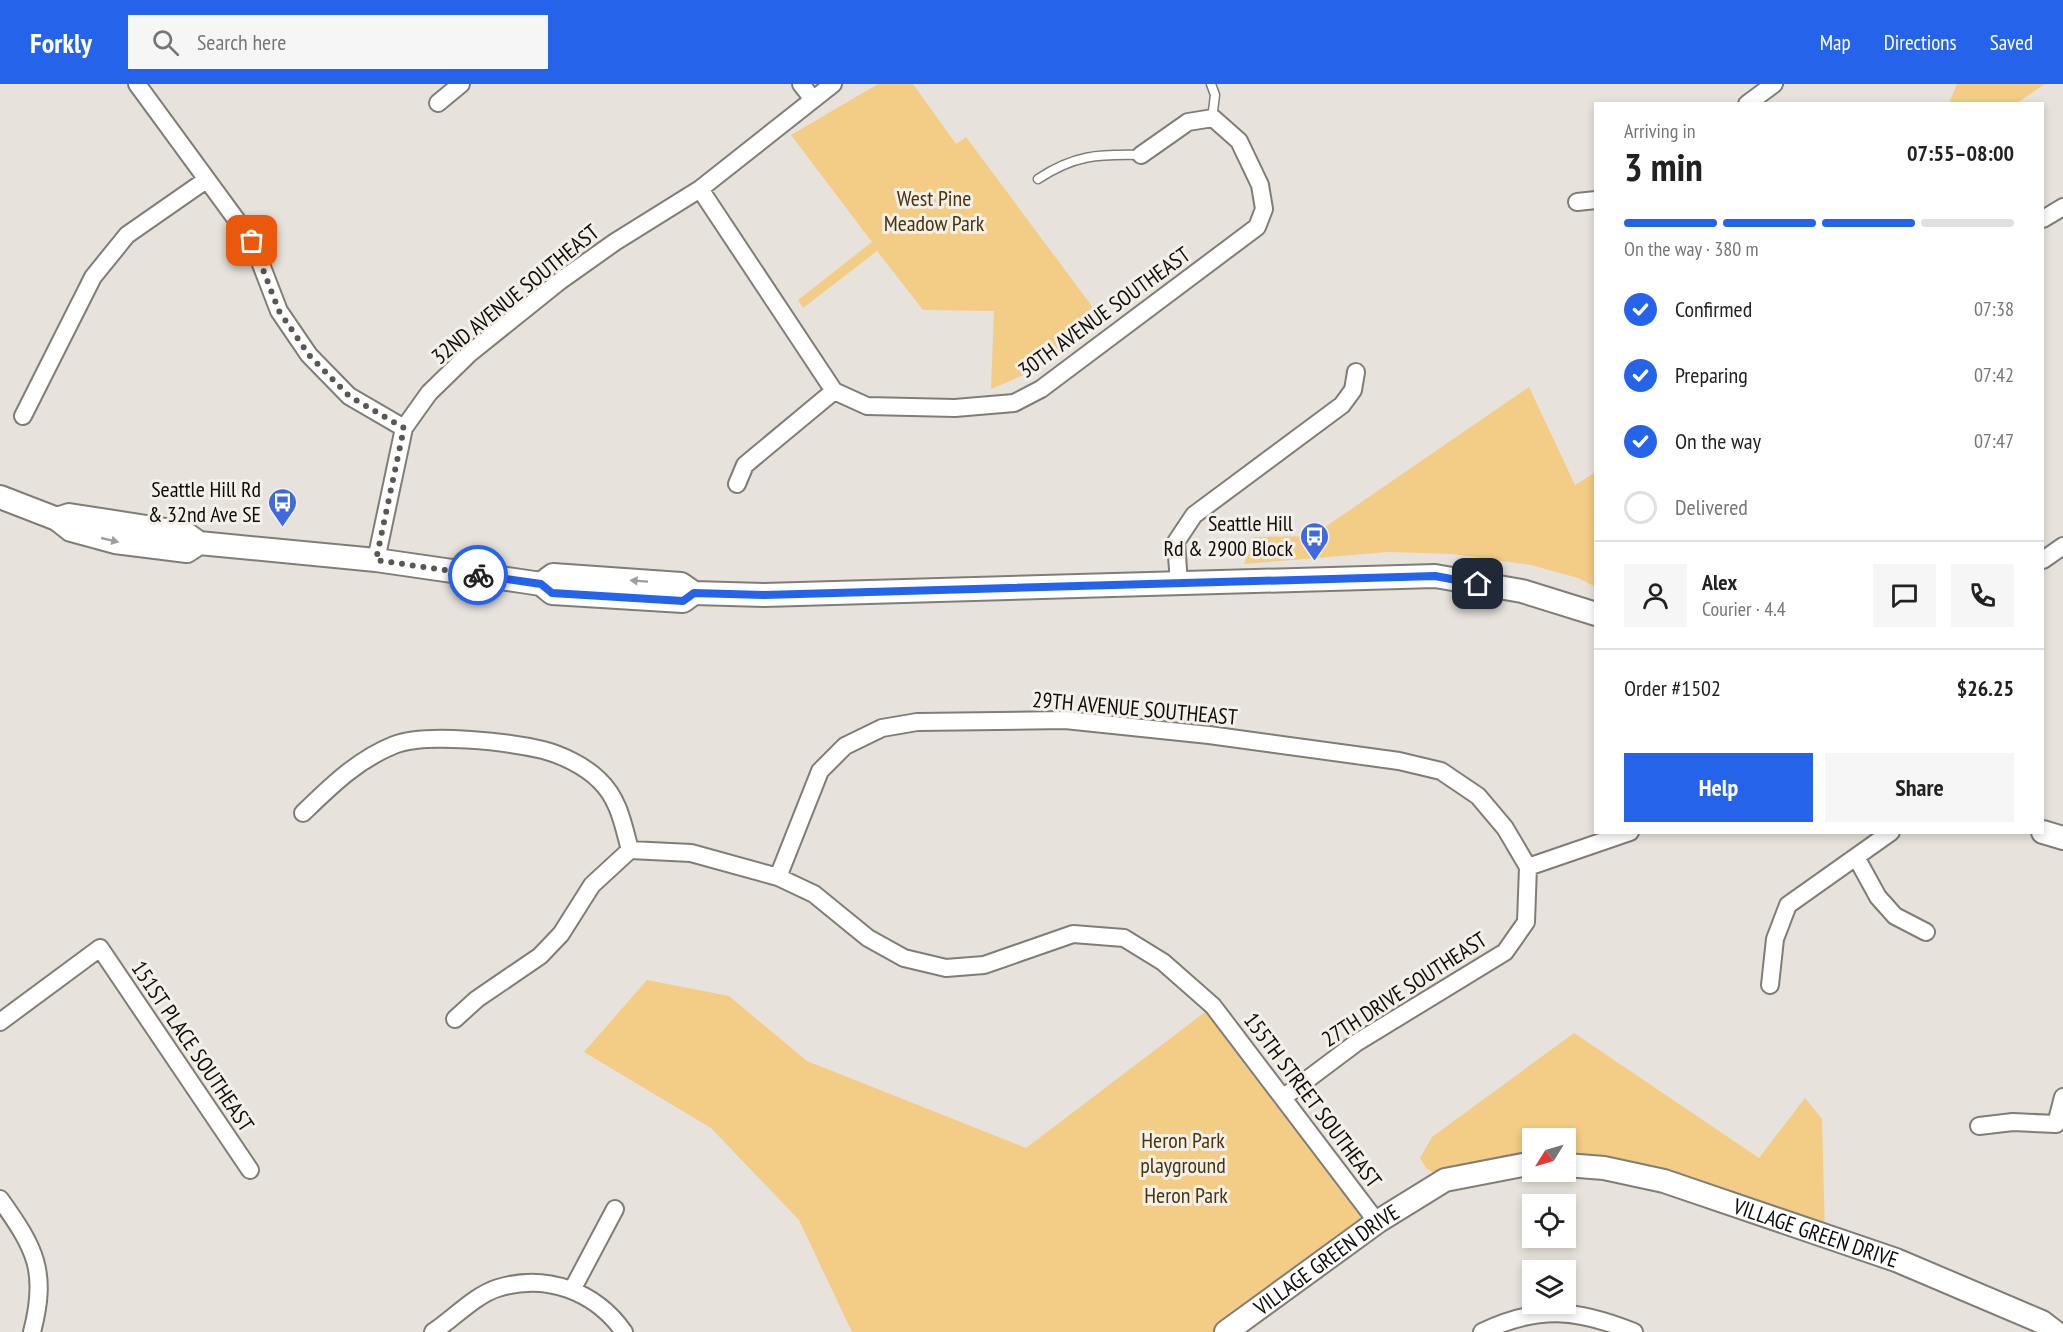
<!DOCTYPE html>
<html lang="en">
<head>
<meta charset="utf-8">
<style>
  body { margin:0; font-family:"PT Sans Narrow",sans-serif; background:#f6f6f6; color:#222; height:100vh; display:flex; flex-direction:column; font-size:22px; white-space:nowrap }
  * { box-sizing:border-box; margin:0 }
  p { font-size:20px; color:#767676 }
  .icon { flex:none; width:33px; height:33px; fill:none; stroke:currentColor; stroke-width:2; stroke-linecap:round; stroke-linejoin:round }
  .map { position:relative; flex:1; overflow:hidden }
  .side { position:absolute; left:1594px; top:18px; width:450px; height:732px; display:flex; flex-direction:column; background:#fff; border-radius:0px; box-shadow:0 3px 9px #0003 }
  .side>* { flex:none }
  .needle { width:39px; rotate:233deg }
  .controls { position:absolute; left:1522px; top:1044px; display:grid; gap:12px }
  .controls a { display:grid; place-items:center; width:54px; height:54px; border-radius:0px; background:#fff; box-shadow:0 3px 9px #0003; font-size:30px }
  .pin { position:absolute; display:grid; place-items:center; width:51px; height:51px; color:#fff; margin:-26px; border-radius:12px; box-shadow:0 3px 9px #0006 }
  .courier { position:absolute; display:grid; place-items:center; width:60px; height:60px; margin:-30px; border:4px solid #2563eb; border-radius:50%; background:#fff; color:#222; box-shadow:0 2px 8px #0007 }
  .headline em { font-style:normal; font-weight:600 }
  .headline div { display:flex; flex-direction:column-reverse }
  .headline { display:flex; align-items:center; justify-content:space-between; height:102px; padding:0 30px }
  h1 { font-size:39px; font-weight:600; line-height:45px }
  .bar { display:grid; grid-template-columns:repeat(4,1fr); gap:9px 6px; align-content:center; height:72px; padding:0 30px }
  .bar i { height:8px; border-radius:4px; background:#e0e0e0 }
  .bar .selected { background:#2563eb }
  .bar p { grid-column:span 4 }
  .line { display:flex; align-items:center; gap:15px; padding:0 30px; border-top:2px solid #e0e0e0 }
  .line div { flex:1 }
  .round { display:grid; place-items:center; flex:none; width:63px; height:63px; border-radius:0px; background:#f6f6f6 }
  ol { padding:0 30px; list-style:none }
  li { display:flex; align-items:center; gap:18px; height:66px }
  li p { margin-inline-start:auto }
  li .icon { padding:6px; border-radius:50%; background:#2563eb; color:#fff; stroke-width:4 }
  li:last-child { color:#767676 }
  li i { width:33px; height:33px; border:3px solid #e0e0e0; border-radius:50% }
  .cta { display:flex; gap:12px; margin-top:auto; padding:12px 30px }
  .cta a { flex:1; height:69px; border-radius:0px; background:#2563eb; color:#fff; font-size:24px; font-weight:600; line-height:69px; text-align:center }
  .cta a+a { background:#f6f6f6; color:#222 }
  header { display:flex; align-items:center; gap:36px; box-sizing:border-box; height:84px; padding:0 30px; background:#2563eb; color:#fff }
  header strong { font-size:28px }
  nav { display:flex; gap:33px; margin-inline-start:auto; font-size:21px }
  .search { width:420px; height:54px; background:#f6f6f6; display:flex; align-items:center; gap:15px; box-sizing:border-box; padding:0 21px; border-radius:0px; color:#767676; font-size:22px }
  .map>svg:first-child { display:block }
</style>
</head>
<body>
<header>
<strong>Forkly</strong>
<div class="search"><svg class="icon" aria-label="search" viewBox="0 0 24 24"><circle cx="10" cy="10" r="6"/><path d="M15 15l6 6"/></svg>Search here</div>
<nav><a>Map</a><a>Directions</a><a>Saved</a></nav>
</header>
<div class="map">
<svg width="2063" height="1248" viewBox="0 0 2063 1248">
  <rect width="100%" height="100%" fill="#e7e3dc"/>
  <!-- green -->
  <path fill="#f3cc85" d="M 878,0 L 913,0 L 956,60 L 966,53 L 1100,233 L 1026,290 L 991,305 L 994,227 L 923,226 L 877,167 L 803,224 L 798,216 L 872,158 L 791,51 Z
    M 1957,0 L 2045,0 L 2017,19 L 1949,19 Z
    M 1529,303 L 1575,401 L 1596,388 L 1596,503 L 1578,494 L 1531,481 L 1452,470 L 1389,468 L 1244,480 L 1254,453 L 1312,452 Z
    M 647,896 L 729,912 L 807,977 L 1026,1064 L 1213,922 L 1377,1138 L 1226,1248 L 852,1248 L 799,1136 L 711,1044 L 584,968 Z
    M 1574,949 L 1759,1074 L 1805,1014 L 1822,1035 L 1825,1152 L 1566,1081 L 1566,1054 L 1533,1054 L 1533,1079 L 1445,1096 L 1426,1084 L 1420,1074 L 1432,1053 Z"/>
  <g fill="none" stroke-linecap="round" stroke-linejoin="round">
    <defs>
      <path id="lane" d="M 1211,0 L 1215,11 L 1212,35
        M 1038,95 C 1074,71 1098,70 1141,71"/>
      <path id="street" d="M 137,0 L 252,157 L 279,227 L 309,271 L 349,312 L 404,344
        M 801,0 L 812,14
        M 438,19 L 461,0
        M 1747,20 L 1774,0
        M 700,105 L 834,307 L 867,322 L 955,324 L 1014,319 L 1041,305 L 1257,143 L 1264,125 L 1260,101 L 1239,57 L 1213,34 L 1188,38 L 1141,71
        M 1577,118 L 1596,116
        M 2043,135 L 2063,123
        M 23,332 L 93,193 L 127,151 L 206,96
        M 737,400 L 745,381 L 834,307
        M 376,476 L 404,344 L 429,309 L 469,270 L 560,197 L 615,158 L 700,105 L 833,0
        M 2043,476 L 2063,462
        M 1179,499 L 1176,458 L 1194,431 L 1342,321 L 1353,306 L 1356,288
        M 303,729 C 331,702 357,676 394,661 C 425,648 509,658 543,666 C 562,671 585,682 599,696 C 619,715 623,740 630,766
        M 630,766 L 691,769 L 778,793 L 814,810 L 868,854 L 904,874 L 946,884 L 984,881 L 1073,850 L 1124,854 L 1163,878 L 1213,922 L 1377,1138
        M 1856,773 L 1878,813 L 1895,832 L 1926,848
        M 778,793 L 820,687 L 845,662 L 882,644 L 917,638 L 1065,636 L 1209,651 L 1399,677 L 1441,687 L 1478,712 L 1505,744 L 1528,783
        M 1770,901 L 1775,855 L 1788,821 L 1891,748
        M 455,935 L 477,915 L 540,872 L 561,850 L 592,801 L 630,766
        M 0,938 L 100,864 L 250,1086
        M 1284,1013 L 1356,959 L 1505,868 L 1526,838 L 1528,783 L 1630,748
        M 2056,1040 L 2063,1013
        M 1979,1042 L 2013,1038 L 2056,1040
        M 0,1115 C 35,1164 48,1187 32,1248
        M 572,1206 L 615,1125
        M 433,1248 C 453,1235 475,1211 498,1204 C 546,1189 595,1207 624,1248
        M 1482,1248 C 1538,1221 1577,1225 1634,1248"/>
      <g id="secondary">
        <path d="M 0,413 L 57,435 L 71,446 L 115,458 L 187,467 L 199,459"/>
        <path d="M 57,435 L 69,431 L 185,449 L 199,459 L 376,476 L 521,497 L 541,500 L 552,509 L 683,517 L 694,509"/>
        <path d="M 541,500 L 553,491 L 681,500 L 694,509 L 764,511 L 1435,492 L 1522,507 L 1596,530"/>
        <path d="M 2043,748 L 2063,754"/>
        <path id="s1" d="M 1566,1081 L 1604,1084 L 1664,1097 L 1896,1176 L 2042,1238 L 2055,1248"/>
        <path id="s2" d="M 1226,1248 L 1377,1138 L 1445,1096 L 1533,1079"/>
      </g>
    </defs>
    <!-- lane casing -->
    <use href="#lane" stroke="#807d77" stroke-width="11"/>
    <!-- street casing -->
    <use href="#street" stroke="#807d77" stroke-width="20"/>
    <!-- secondary casing -->
    <use href="#secondary" stroke="#807d77" stroke-width="26"/>
    <!-- lane -->
    <use href="#lane" stroke="#fff" stroke-width="8"/>
    <!-- street -->
    <use href="#street" stroke="#fff" stroke-width="16"/>
    <!-- secondary -->
    <use href="#secondary" stroke="#fff" stroke-width="22"/>
  </g>
  <!-- one-way arrows -->
  <defs><path id="oneway-solid" d="M-6-.8H1V-3.2L6.5 0L1 3.2V.8H-6Z" transform="scale(1.5)"/></defs>
  <g fill="#9f9e9d">
    <use href="#oneway-solid" transform="translate(110 456) rotate(13)"/>
    <use href="#oneway-solid" transform="translate(639 497) rotate(-176)"/>
  </g>
  <g fill="none" stroke-linecap="round" stroke-linejoin="round">
    <!-- done -->
    <path stroke="#5a5854" stroke-width="6" stroke-dasharray="0 10.8" d="M 252,157 L 279,227 L 309,271 L 349,312 L 404,344 L 376,476 L 478,491"/>
    <!-- route -->
    <path stroke="#2563eb" stroke-width="8" d="M 478,491 L 541,500 L 552,509 L 683,517 L 694,509 L 764,511 L 1435,492 L 1478,500"/>
  </g>
  <!-- icons -->
  <defs>
    <symbol id="bus-pin" viewBox="-11 -11 22 30"><path d="M0 17L-7.5 6A9.5 9.5 0 1 1 7.5 6Z" fill="#406adb" stroke="#f4f0e9"/><path d="M-5-6H5V4H4V6H2V4H-2V6H-4V4H-5ZM-3.5-4V0h7V-4ZM-3.5 1.2v1.5H-2V1.2ZM2 1.2v1.5H3.5V1.2Z" fill="#fff"/></symbol>
  </defs>
  <g fill-rule="evenodd">
    <use href="#bus-pin" x="266" y="402" width="33" height="45"/>
    <use href="#bus-pin" x="1298" y="436" width="33" height="45"/>
  </g>
  <g text-anchor="middle" stroke-width="6" stroke-linejoin="round" paint-order="stroke">
    <!-- park labels -->
    <g font-size="22" fill="#49350c" stroke="#f4f0e9">
      <text x="934" y="122">West Pine<tspan x="934" dy="25">Meadow Park</tspan></text>
      <text x="1183" y="1064">Heron Park<tspan x="1183" dy="25">playground</tspan></text>
      <text x="1186" y="1119">Heron Park</text>
    </g>
    <!-- street labels -->
    <g font-size="22" fill="#0e0d0b" stroke="#f4f0e9">
      <text transform="translate(515 210) rotate(-39)" y="8">32ND AVENUE SOUTHEAST</text>
      <text transform="translate(1104 228) rotate(-36)" y="8">30TH AVENUE SOUTHEAST</text>
      <text transform="translate(1135 624) rotate(5)" y="8">29TH AVENUE SOUTHEAST</text>
      <text transform="translate(1404 905) rotate(-33)" y="8">27TH DRIVE SOUTHEAST</text>
      <text transform="translate(193 962) rotate(56)" y="8">151ST PLACE SOUTHEAST</text>
      <text transform="translate(1313 1016) rotate(53)" y="8">155TH STREET SOUTHEAST</text>
      <text dy="8" stroke="none"><textPath href="#s1" startOffset="260">VILLAGE GREEN DRIVE</textPath></text>
      <text dy="8" stroke="none"><textPath href="#s2" startOffset="124">VILLAGE GREEN DRIVE</textPath></text>
    </g>
    <!-- poi labels -->
    <g font-size="22" fill="#0e0d0b" stroke="#f4f0e9" text-anchor="end">
      <text x="261" y="413">Seattle Hill Rd<tspan x="261" dy="25">&amp; 32nd Ave SE</tspan></text>
      <text x="1293" y="447">Seattle Hill<tspan x="1293" dy="25">Rd &amp; 2900 Block</tspan></text>
    </g>
  </g>
</svg>
<div class="controls">
<a><svg class="needle" viewBox="-14 -14 28 28"><path d="M0-13l5 13h-10z" fill="#e53935"/><path d="M0 13l5-13h-10z" fill="#767676"/></svg></a>
<a><svg class="icon" aria-label="locate" viewBox="0 0 24 24"><circle cx="12" cy="12" r="6"/><path d="M12 2v4M12 18v4M2 12h4M18 12h4"/></svg></a>
<a><svg class="icon" aria-label="layers" viewBox="0 0 24 24"><path d="M12 4l9 5-9 5-9-5zM3 14l9 5 9-5"/></svg></a>
</div>
<div class="pin" style="left:252px;top:157px;background:#ea580c"><svg class="icon" aria-label="bag" viewBox="0 0 24 24"><path d="M5 8h14l-1 12H6zM9 8a3 3 0 0 1 6 0"/></svg></div>
<div class="pin" style="left:1478px;top:500px;background:#1f2937"><svg class="icon" aria-label="home" viewBox="0 0 24 24"><path d="M3 11l9-7 9 7M6 9v11h12V9"/></svg></div>
<div class="courier" style="left:478px;top:491px"><svg class="icon" aria-label="bike" viewBox="0 0 24 24"><circle cx="6" cy="16" r="4"/><circle cx="18" cy="16" r="4"/><path d="M6 16l4-8h5l3 8M10 8l3 8H6M13 5h3"/></svg></div>
<section class="side">
<div class="headline"><div><h1>3 min</h1><p>Arriving in</p></div><em>07:55–08:00</em></div>
<div class="bar"><i class="selected"></i><i class="selected"></i><i class="selected"></i><i></i><p>On the way · 380 m</p></div>
<ol>
<li><svg class="icon" aria-label="check" viewBox="0 0 24 24"><path d="M5 12l5 5 9-10"/></svg>Confirmed<p>07:38</p></li>
<li><svg class="icon" aria-label="check" viewBox="0 0 24 24"><path d="M5 12l5 5 9-10"/></svg>Preparing<p>07:42</p></li>
<li><svg class="icon" aria-label="check" viewBox="0 0 24 24"><path d="M5 12l5 5 9-10"/></svg>On the way<p>07:47</p></li>
<li><i></i>Delivered</li>
</ol>
<div class="line" style="height:108px"><a class="round"><svg class="icon" aria-label="person" viewBox="0 0 24 24"><circle cx="12" cy="8" r="4"/><path d="M4 21q1-7 8-7t8 7"/></svg></a><div><b>Alex</b><p>Courier · 4.4</p></div><a class="round"><svg class="icon" aria-label="chat" viewBox="0 0 24 24"><path d="M4 5h16v11H9l-5 4z"/></svg></a><a class="round"><svg class="icon" aria-label="phone" viewBox="0 0 24 24"><path d="M5 4h4l2 5-3 2q2 4 5 5l2-3 5 2v4C11 20 4 13 5 4z"/></svg></a></div>
<div class="line" style="height:78px"><div>Order #1502</div><b>$26.25</b></div>
<div class="cta"><a>Help</a><a>Share</a></div>
</section>
</div>
</body>
</html>
